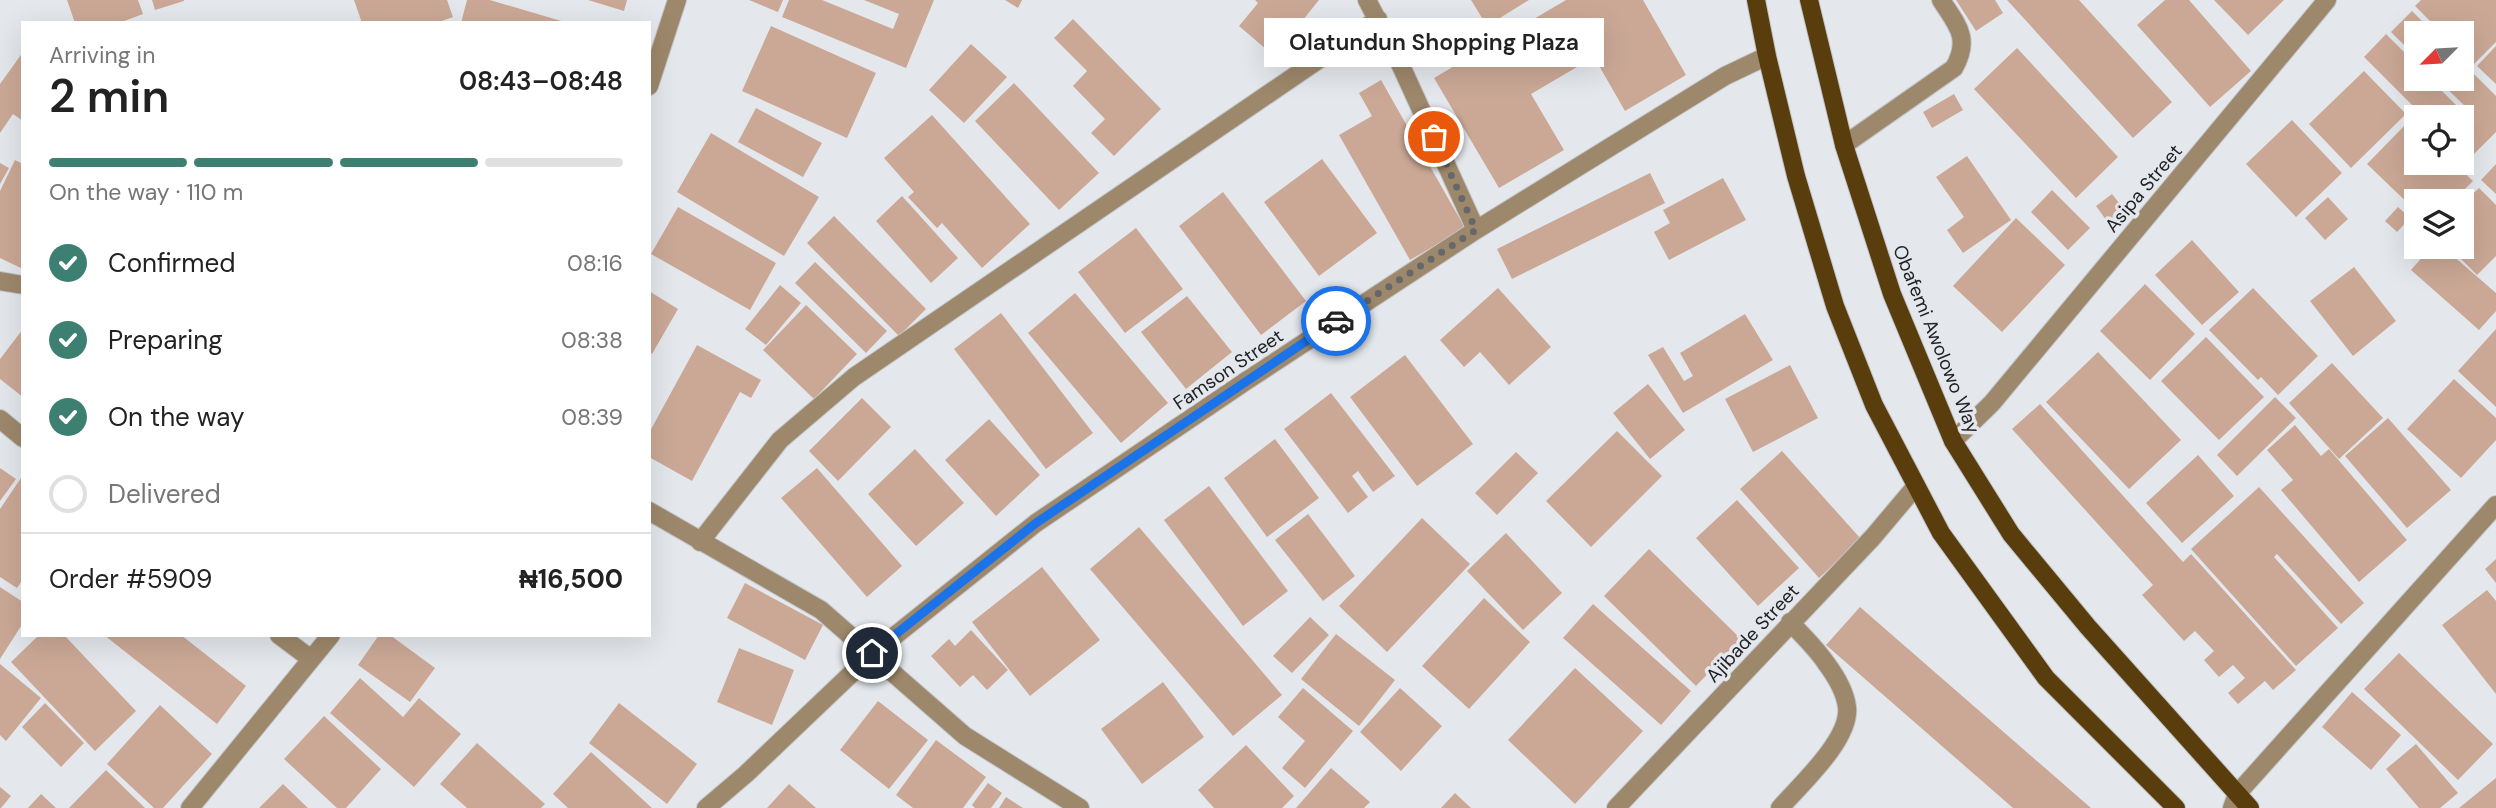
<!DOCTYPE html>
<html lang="en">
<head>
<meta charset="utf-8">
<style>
  body { margin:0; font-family:"DM Sans",sans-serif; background:#f2f2f2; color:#222; height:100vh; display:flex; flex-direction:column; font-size:26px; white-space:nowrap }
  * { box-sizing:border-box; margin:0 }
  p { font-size:23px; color:#767676 }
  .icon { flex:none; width:38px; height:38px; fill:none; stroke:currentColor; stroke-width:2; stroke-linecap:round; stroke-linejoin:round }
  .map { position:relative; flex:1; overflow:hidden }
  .panel { position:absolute; left:21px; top:21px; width:630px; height:616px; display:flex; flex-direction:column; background:#fff; border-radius:0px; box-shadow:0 7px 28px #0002 }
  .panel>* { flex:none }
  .needle { width:46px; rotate:246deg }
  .fabs { position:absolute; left:2404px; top:21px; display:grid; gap:14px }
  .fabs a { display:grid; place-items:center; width:70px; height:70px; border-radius:0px; background:#fff; box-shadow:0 7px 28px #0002; font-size:35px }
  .pin { position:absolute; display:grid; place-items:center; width:60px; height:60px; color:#fff; margin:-30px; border:4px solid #fff; border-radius:50%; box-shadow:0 2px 7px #0007 }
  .courier { position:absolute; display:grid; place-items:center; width:70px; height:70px; margin:-35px; border:5px solid #1a73e8; border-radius:50%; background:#fff; color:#222; box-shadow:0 2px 9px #0007 }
  .bubble { position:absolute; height:49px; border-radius:0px; background:#fff; box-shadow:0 7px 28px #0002; font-size:23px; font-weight:600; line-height:49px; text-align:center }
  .head em { font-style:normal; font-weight:600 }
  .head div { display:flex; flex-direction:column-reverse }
  .head { display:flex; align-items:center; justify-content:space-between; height:119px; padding:0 28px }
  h1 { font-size:46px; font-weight:600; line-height:52px }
  .bar { display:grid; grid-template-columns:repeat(4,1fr); gap:10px 7px; align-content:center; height:84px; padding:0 28px }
  .bar i { height:9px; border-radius:5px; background:#e0e0e0 }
  .bar .on { background:#3d8071 }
  .bar p { grid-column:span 4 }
  .line { display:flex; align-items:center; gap:18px; padding:0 28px; border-top:2px solid #e0e0e0 }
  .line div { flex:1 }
  ol { padding:0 28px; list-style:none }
  li { display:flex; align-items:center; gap:21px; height:77px }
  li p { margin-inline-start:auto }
  li .icon { padding:7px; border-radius:50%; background:#3d8071; color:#fff; stroke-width:4 }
  li:last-child { color:#767676 }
  li i { width:38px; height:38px; border:4px solid #e0e0e0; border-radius:50% }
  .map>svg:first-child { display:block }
</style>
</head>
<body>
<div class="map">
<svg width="2496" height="808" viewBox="0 0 2496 808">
  <rect width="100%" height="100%" fill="#e4e8ed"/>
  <!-- building -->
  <path fill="#cba896" d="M 67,0 L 138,0 L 143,14 L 119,23 L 75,23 Z
    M 152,0 L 184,0 L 184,1 L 155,10 Z
    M 354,0 L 447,0 L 453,17 L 436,23 L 362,23 Z
    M 467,0 L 490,0 L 568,23 L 461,23 Z
    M 588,0 L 627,0 L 624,11 Z
    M 749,0 L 783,0 L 778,12 Z
    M 789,0 L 822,0 L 893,29 L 899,14 L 864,0 L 934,0 L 906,68 L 782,17 Z
    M 1005,0 L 1022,0 L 1018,8 Z
    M 1255,0 L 1319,0 L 1274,56 L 1239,26 L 1258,3 Z
    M 1471,0 L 1529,0 L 1487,26 Z
    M 1566,0 L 1643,0 L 1686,75 L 1625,111 L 1594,57 L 1531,94 L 1564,150 L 1499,188 L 1434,78 Z
    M 1956,0 L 1995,0 L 2003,13 L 1976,31 Z
    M 2007,0 L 2079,0 L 2172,102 L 2133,138 Z
    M 2165,0 L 2189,0 L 2251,71 L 2210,107 L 2137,25 Z
    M 2214,0 L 2284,0 L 2248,35 Z
    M 2421,0 L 2496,0 L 2496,42 L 2474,64 L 2462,53 L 2462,33 L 2442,33 L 2415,6 Z
    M 2412,11 L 2434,33 L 2417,33 L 2417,58 L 2391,32 Z
    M 1073,19 L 1161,109 L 1114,156 L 1091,133 L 1105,119 L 1073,86 L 1087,71 L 1054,38 Z
    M 771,26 L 876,73 L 847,138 L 742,91 Z
    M 2386,34 L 2417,65 L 2417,79 L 2430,79 L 2468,117 L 2472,113 L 2437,79 L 2462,79 L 2462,62 L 2496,96 L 2496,132 L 2467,161 L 2462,157 L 2462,117 L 2424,117 L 2364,57 Z
    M 971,44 L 1007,77 L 964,123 L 929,90 Z
    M 2496,46 L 2496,84 L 2477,66 Z
    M 2017,48 L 2118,157 L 2076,198 L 1974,89 Z
    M 23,52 L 23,121 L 13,114 L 0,133 L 0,84 Z
    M 2364,71 L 2406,114 L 2351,168 L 2309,124 Z
    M 1381,80 L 1465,228 L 1410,260 L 1339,135 L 1372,116 L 1359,93 Z
    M 1014,83 L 1099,173 L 1059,210 L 975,121 Z
    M 1954,94 L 1963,110 L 1932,128 L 1923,112 Z
    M 756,108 L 822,143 L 803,177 L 738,142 Z
    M 932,115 L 1030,224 L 982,268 L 942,223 L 937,228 L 908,197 L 914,192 L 884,158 Z
    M 2292,120 L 2342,173 L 2296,217 L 2246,164 Z
    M 2410,120 L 2417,126 L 2417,163 L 2454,163 L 2473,181 L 2453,201 L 2417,201 L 2417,212 L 2367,164 Z
    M 711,133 L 819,197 L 784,256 L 677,192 Z
    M 1967,156 L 2011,220 L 1963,253 L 1947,230 L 1964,217 L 1936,177 Z
    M 1322,159 L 1377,233 L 1319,276 L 1264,202 Z
    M 15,160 L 23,164 L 23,269 L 0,258 L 0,191 Z
    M 0,163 L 9,168 L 0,184 Z
    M 2496,164 L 2496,194 L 2481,180 Z
    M 1650,173 L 1665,203 L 1512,279 L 1497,249 Z
    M 1723,178 L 1746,220 L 1669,260 L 1654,232 L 1670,223 L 1663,210 Z
    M 2479,188 L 2496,205 L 2496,256 L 2477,275 L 2449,247 L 2462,247 L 2462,204 Z
    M 2052,190 L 2090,228 L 2068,250 L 2031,212 Z
    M 1223,192 L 1306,301 L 1261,335 L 1179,226 Z
    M 2112,194 L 2131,218 L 2114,231 L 2096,206 Z
    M 902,196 L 958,258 L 931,283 L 876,221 Z
    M 2328,197 L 2348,219 L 2325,240 L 2305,218 Z
    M 678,207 L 776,263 L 750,310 L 651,254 Z
    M 2398,207 L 2410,218 L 2397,232 L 2385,221 Z
    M 834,216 L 926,309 L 899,336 L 807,243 Z
    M 2016,218 L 2065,265 L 2002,332 L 1953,286 Z
    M 1136,228 L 1183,289 L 1125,333 L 1078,272 Z
    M 2192,240 L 2239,292 L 2202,325 L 2155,275 Z
    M 2431,247 L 2443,247 L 2496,293 L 2496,311 L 2479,330 L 2411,270 Z
    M 815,262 L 887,331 L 866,353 L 795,283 Z
    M 2354,267 L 2396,321 L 2353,356 L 2310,301 Z
    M 2145,284 L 2195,334 L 2150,380 L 2100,331 Z
    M 780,285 L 801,303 L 766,345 L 745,329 Z
    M 1498,288 L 1551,347 L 1509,385 L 1480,352 L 1464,367 L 1440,340 Z
    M 2253,288 L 2318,356 L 2278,395 L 2261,377 L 2258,380 L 2209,330 Z
    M 649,291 L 678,309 L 652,354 L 649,352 Z
    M 1075,293 L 1168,403 L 1121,443 L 1028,333 Z
    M 1187,296 L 1232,352 L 1186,389 L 1141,332 Z
    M 806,305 L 857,354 L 814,399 L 763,350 Z
    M 1001,313 L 1093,433 L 1046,469 L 954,349 Z
    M 1745,314 L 1773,360 L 1683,413 L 1648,355 L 1663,347 L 1684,381 L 1693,376 L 1680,353 Z
    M 23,329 L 23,397 L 0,379 L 0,359 Z
    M 2496,329 L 2496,407 L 2458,371 Z
    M 2206,337 L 2264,397 L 2219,440 L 2161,381 Z
    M 697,345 L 761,380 L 751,398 L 740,392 L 692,481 L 649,457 L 649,433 Z
    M 2098,352 L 2181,440 L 2129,489 L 2046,402 Z
    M 1405,355 L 1473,444 L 1417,486 L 1350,397 Z
    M 2332,363 L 2383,418 L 2339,459 L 2289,403 Z
    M 1790,365 L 1818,418 L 1753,452 L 1725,399 Z
    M 2454,379 L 2496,418 L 2496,440 L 2461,478 L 2407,429 Z
    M 1648,384 L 1685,430 L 1650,459 L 1613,413 Z
    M 1331,393 L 1395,476 L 1373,492 L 1358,471 L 1352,476 L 1368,497 L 1348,513 L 1284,429 Z
    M 2275,397 L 2296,418 L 2237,476 L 2217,455 Z
    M 862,398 L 891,427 L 838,481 L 809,451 Z
    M 2040,404 L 2183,562 L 2191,554 L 2296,670 L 2273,690 L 2265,681 L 2238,704 L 2228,693 L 2245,678 L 2233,665 L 2219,677 L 2204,660 L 2214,651 L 2195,631 L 2184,641 L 2142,595 L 2153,585 L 2012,429 Z
    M 2388,418 L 2451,490 L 2407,528 L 2345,456 Z
    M 989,419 L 1040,475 L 996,516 L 945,460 Z
    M 2295,425 L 2321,456 L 2329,449 L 2407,540 L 2359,582 L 2281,490 L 2293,480 L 2267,450 Z
    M 1617,431 L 1662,476 L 1591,547 L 1546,501 Z
    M 1275,439 L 1319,498 L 1267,537 L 1224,478 Z
    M 915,449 L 964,503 L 916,546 L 868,494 Z
    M 1782,451 L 1861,539 L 1819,578 L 1740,489 Z
    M 1516,452 L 1538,473 L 1497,515 L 1475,493 Z
    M 2198,455 L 2234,496 L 2182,543 L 2146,503 Z
    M 0,468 L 16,479 L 0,501 Z
    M 817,468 L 902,566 L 867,597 L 781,498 Z
    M 21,478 L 23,480 L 23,579 L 17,588 L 0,577 L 0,509 Z
    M 1209,486 L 1288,591 L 1243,626 L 1164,520 Z
    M 2259,487 L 2364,603 L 2341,624 L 2277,554 L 2274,557 L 2338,628 L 2296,666 L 2191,549 Z
    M 1737,500 L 1799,568 L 1758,606 L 1696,538 Z
    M 1308,514 L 1355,576 L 1323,601 L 1275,540 Z
    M 1422,518 L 1470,564 L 1387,652 L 1339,606 Z
    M 1139,527 L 1282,695 L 1233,736 L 1090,569 Z
    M 1506,533 L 1562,593 L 1523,630 L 1467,571 Z
    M 1649,549 L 1741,639 L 1696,686 L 1604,596 Z
    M 2496,559 L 2496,583 L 2485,569 Z
    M 1042,567 L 1100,640 L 1030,696 L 972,622 Z
    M 745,583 L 823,625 L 805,660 L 727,618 Z
    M 0,587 L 23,602 L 23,623 L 0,659 Z
    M 2487,590 L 2496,601 L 2496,694 L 2442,625 Z
    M 1484,598 L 1530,642 L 1469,709 L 1422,666 Z
    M 1593,604 L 1691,691 L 1661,725 L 1563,638 Z
    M 1860,607 L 2091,808 L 2013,808 L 1826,645 Z
    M 1310,617 L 1329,635 L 1292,673 L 1273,656 Z
    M 971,630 L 1008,670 L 987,690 L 973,675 L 960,687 L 931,656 L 949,639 L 955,646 Z
    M 1336,634 L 1395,680 L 1359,726 L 1301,679 Z
    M 39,635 L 64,635 L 136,711 L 95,751 L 11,662 Z
    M 104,635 L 181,635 L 246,686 L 217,724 Z
    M 379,635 L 390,635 L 435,668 L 410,702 L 358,665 Z
    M 739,648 L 794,670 L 772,725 L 717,702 Z
    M 2399,653 L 2493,744 L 2458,780 L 2364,689 Z
    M 0,664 L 41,698 L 6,741 L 0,735 Z
    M 1575,668 L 1643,731 L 1575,804 L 1508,740 Z
    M 360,678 L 403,717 L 419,698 L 461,734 L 414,787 L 330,713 Z
    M 1163,682 L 1204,737 L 1142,784 L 1101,729 Z
    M 1303,688 L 1353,731 L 1305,788 L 1282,768 L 1305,741 L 1278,717 Z
    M 1400,688 L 1442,726 L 1401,771 L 1360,732 Z
    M 2352,692 L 2401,735 L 2371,770 L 2322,727 Z
    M 878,701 L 928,740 L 889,789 L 840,750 Z
    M 45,703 L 84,743 L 61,767 L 22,727 Z
    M 619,703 L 697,764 L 667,804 L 589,743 Z
    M 160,705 L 212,754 L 163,808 L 154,808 L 107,764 Z
    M 324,716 L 381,769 L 346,808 L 337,808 L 284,759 Z
    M 936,740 L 986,777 L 963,808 L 913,808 L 896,795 Z
    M 477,743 L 545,804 L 541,808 L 467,808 L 440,784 Z
    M 2416,744 L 2458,793 L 2440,808 L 2419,808 L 2386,769 Z
    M 1246,745 L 1294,796 L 1282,808 L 1214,808 L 1198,790 Z
    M 591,752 L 652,808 L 568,808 L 553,794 Z
    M 1331,768 L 1370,802 L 1364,808 L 1296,808 Z
    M 106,770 L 145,808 L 69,808 Z
    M 2496,778 L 2496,808 L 2459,808 Z
    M 988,783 L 1002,793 L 991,808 L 975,808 L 972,805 Z
    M 283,784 L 308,808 L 259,808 Z
    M 789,784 L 816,808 L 767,808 Z
    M 0,787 L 11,796 L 1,808 L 0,808 Z
    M 1455,793 L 1471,808 L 1441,808 Z
    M 41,794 L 56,808 L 28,808 Z
    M 1006,797 L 1023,808 L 999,808 Z"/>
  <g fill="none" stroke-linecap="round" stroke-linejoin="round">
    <defs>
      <path id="service" d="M 1844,145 L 1954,68 C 1971,38 1957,25 1941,0"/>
      <path id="minor" d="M 1367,0 L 1402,68 L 1476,230
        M 649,86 L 677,0
        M 0,281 L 23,285
        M 0,419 L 23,438
        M 1953,441 L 1992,403 L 2327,0
        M 649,511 L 821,610 L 965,736 L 1080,808
        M 700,542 L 780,440 L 854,377 L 1378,19
        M 279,635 L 311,659
        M 190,808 L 331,635
        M 706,808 L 746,774 L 872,654 L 1036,523 L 1246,381 L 1476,230 L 1725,76 L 1767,56
        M 1616,808 L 1873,537 L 1916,486
        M 1780,808 C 1800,785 1851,739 1847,707 C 1845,691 1835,675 1826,663 C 1816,648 1802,635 1790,622
        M 2232,808 L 2237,794 L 2496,505"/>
      <path id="primary" d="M 1756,0 L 1767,56 L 1796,176 L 1835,306 L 1874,405 L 1941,533 L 2046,678 L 2176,808
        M 1809,0 L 1844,145 L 1892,294 L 1953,441 L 2011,534 L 2088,627 L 2250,808"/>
    </defs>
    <!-- service casing -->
    <use href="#service" stroke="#c1c4c9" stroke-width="20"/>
    <!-- minor casing -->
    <use href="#minor" stroke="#c1c4c9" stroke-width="20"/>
    <!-- primary casing -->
    <use href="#primary" stroke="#c1c4c9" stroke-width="20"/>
    <!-- service -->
    <use href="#service" stroke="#9e886b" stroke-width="18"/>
    <!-- minor -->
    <use href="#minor" stroke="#9e886b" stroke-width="18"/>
    <!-- primary -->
    <use href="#primary" stroke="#5a3d0c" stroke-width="18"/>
  </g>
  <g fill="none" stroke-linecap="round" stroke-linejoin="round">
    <!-- done -->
    <path stroke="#65676a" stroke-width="7" stroke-dasharray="0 12.6" d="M 1336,321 L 1476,230 L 1434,137"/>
    <!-- route -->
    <path stroke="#1a73e8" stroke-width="9" d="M 872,653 L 1036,523 L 1336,321"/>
  </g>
  <g text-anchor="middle" stroke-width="7" stroke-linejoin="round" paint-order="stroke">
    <!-- street labels -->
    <g font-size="19" fill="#212224" stroke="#e4e8ed">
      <text transform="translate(2143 188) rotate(-50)" y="7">Asipa Street</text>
      <text transform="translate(1937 339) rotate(68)" y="7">Obafemi Awolowo Way</text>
      <text transform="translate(1228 369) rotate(-34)" y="7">Famson Street</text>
      <text transform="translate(1752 633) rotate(-47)" y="7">Ajibade Street</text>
    </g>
  </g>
</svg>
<div class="fabs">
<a><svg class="needle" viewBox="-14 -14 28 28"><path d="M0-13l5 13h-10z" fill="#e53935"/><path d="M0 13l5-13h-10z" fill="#767676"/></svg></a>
<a><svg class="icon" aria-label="locate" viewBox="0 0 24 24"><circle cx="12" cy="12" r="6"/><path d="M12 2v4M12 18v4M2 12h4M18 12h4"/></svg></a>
<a><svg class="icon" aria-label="layers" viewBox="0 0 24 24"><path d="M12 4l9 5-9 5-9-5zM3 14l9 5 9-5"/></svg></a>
</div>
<div class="pin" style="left:1434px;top:137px;background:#ea580c"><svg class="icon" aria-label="bag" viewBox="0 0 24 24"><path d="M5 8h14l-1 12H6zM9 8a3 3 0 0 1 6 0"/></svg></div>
<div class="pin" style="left:872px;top:653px;background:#1f2937"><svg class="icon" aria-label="home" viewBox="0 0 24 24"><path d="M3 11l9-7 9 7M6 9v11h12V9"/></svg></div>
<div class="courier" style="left:1336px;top:321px"><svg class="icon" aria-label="car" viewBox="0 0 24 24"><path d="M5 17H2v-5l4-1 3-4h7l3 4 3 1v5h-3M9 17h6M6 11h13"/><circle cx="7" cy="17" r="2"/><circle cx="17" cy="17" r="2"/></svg></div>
<div class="bubble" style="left:1264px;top:18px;width:340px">Olatundun Shopping Plaza</div>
<section class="panel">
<div class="head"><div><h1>2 min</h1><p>Arriving in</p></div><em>08:43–08:48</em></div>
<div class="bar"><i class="on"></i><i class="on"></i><i class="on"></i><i></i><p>On the way · 110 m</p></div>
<ol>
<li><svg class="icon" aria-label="check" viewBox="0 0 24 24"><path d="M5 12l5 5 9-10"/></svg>Confirmed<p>08:16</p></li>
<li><svg class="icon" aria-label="check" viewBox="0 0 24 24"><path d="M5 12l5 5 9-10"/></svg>Preparing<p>08:38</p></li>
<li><svg class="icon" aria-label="check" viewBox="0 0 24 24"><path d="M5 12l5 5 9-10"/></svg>On the way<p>08:39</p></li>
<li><i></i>Delivered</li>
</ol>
<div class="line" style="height:91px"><div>Order #5909</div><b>₦16,500</b></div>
</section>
</div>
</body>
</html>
